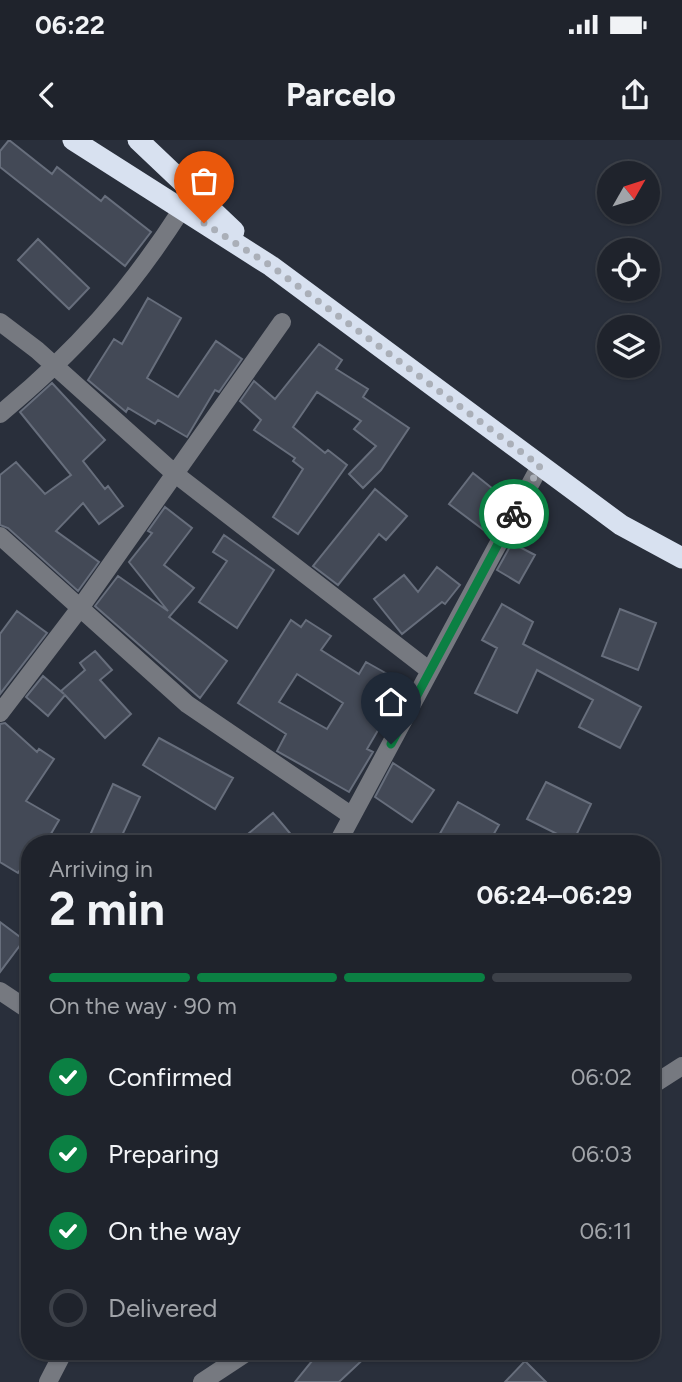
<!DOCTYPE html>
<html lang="en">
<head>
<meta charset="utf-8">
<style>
  body { margin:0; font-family:Figtree,sans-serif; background:#2c2f38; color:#f1f3f6; height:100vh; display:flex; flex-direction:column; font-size:26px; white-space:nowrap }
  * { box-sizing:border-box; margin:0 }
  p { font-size:23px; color:#a1a4a9 }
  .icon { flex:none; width:38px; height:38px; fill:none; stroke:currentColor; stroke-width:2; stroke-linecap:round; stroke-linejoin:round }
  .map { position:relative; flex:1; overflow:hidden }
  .drawer { position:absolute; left:21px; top:695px; width:639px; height:525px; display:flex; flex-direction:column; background:#1f232c; border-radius:28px; box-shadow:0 2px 5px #0004,0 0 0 2px #3c4048 }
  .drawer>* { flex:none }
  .needle { width:46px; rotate:51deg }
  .buttons { position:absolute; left:597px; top:21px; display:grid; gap:14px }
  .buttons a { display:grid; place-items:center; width:63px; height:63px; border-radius:50%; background:#1f232c; box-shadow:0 2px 5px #0004,0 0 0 2px #3c4048; font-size:35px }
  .pin { position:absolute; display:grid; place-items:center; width:60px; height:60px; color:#fff; margin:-72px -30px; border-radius:50% 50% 50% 0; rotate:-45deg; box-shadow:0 0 7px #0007 }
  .pin .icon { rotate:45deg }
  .courier { position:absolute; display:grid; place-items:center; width:70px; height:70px; margin:-35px; border:5px solid #0b8043; border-radius:50%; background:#fff; color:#222; box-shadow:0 2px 9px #0007 }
  .summary em { font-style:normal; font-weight:700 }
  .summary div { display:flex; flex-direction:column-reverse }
  .summary { display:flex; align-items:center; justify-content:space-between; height:119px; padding:0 28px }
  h1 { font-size:46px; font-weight:700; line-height:52px }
  .bar { display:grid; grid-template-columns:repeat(4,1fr); gap:10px 7px; align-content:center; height:84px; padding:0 28px }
  .bar i { height:9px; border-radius:5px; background:#3c4048 }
  .bar .active { background:#0b8043 }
  .bar p { grid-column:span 4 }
  ol { padding:0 28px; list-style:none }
  li { display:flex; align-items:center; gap:21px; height:77px }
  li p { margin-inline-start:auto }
  li .icon { padding:7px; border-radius:50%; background:#0b8043; color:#fff; stroke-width:4 }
  li:last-child { color:#a1a4a9 }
  li i { width:38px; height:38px; border:4px solid #3c4048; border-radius:50% }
  .status { display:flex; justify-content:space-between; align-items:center; height:49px; padding:0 35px; background:#1f232c; direction:ltr }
  .status svg { height:19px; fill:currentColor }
  header { display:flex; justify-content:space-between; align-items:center; height:91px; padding:0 28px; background:#1f232c; font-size:32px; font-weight:700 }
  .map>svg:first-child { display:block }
</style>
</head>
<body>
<div class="status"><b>06:22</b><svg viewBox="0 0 49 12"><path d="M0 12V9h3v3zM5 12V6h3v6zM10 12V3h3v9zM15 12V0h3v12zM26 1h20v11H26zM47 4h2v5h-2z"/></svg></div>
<header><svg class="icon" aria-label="back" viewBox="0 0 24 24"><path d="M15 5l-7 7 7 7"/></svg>Parcelo<svg class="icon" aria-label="share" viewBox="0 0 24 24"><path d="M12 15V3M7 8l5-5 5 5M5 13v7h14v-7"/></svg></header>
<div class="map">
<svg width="682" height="1242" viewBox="0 0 682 1242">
  <rect width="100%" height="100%" fill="#292f3b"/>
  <!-- building -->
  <path fill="#434956" stroke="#676e7c" stroke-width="2" fill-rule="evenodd" d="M 9,0 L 52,34 L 57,27 L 101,61 L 105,56 L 151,92 L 125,126 L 0,27 L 0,11 Z
    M 38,99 L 89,148 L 69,169 L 18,120 Z
    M 148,158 L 181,178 L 147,238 L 178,257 L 216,201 L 242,219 L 219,252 L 215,250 L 187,297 L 158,280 L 155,284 L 128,268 L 126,272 L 88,240 L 114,199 L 122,204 Z
    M 319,204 L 342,220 L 336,229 L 368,249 L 363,257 L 409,288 L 381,330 L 363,348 L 349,334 L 376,306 L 354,289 L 361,281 L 317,252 L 293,287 L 325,313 L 328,310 L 347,325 L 298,394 L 273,377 L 303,329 L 293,321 L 295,318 L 254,290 L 261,280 L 240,261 L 254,241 L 275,259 Z
    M 52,243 L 105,300 L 83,321 L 105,349 L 108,346 L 123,366 L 99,384 L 83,363 L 56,391 L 99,422 L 78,451 L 8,388 L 0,385 L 0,335 L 16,322 L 45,354 L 71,335 L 20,272 Z
    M 473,333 L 508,361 L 489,394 L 449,364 Z
    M 375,349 L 407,376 L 386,400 L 379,394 L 338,445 L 313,426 Z
    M 165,367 L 192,388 L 164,425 L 194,448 L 169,477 L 227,521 L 200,558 L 95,466 L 118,436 L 168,471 L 129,422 L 152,393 L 148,391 Z
    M 224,395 L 274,430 L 237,488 L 199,462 L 227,421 L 213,412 Z
    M 512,403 L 535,415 L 519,443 L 497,430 Z
    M 437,427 L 460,445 L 445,464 L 442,462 L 402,494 L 374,459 L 404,435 L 418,452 Z
    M 502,464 L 533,482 L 523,504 L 641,567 L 620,608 L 579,587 L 593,560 L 537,530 L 517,573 L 475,553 L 497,508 L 482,500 Z
    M 620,469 L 656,483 L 638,530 L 602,516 Z
    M 17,471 L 47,493 L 0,554 L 0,494 Z
    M 291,480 L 301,487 L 306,480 L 331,496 L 321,510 L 359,534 L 366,522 L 405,544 L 367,609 L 373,612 L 349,652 L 277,611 L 286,594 L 238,563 ZM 297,534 L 343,563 L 327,589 L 279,562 Z
    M 95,511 L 112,530 L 100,540 L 131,574 L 105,598 L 65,555 L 48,576 L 26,557 L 43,536 L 64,554 L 61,551 L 85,530 L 80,523 Z
    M 5,583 L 37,612 L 39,609 L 54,619 L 26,661 L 59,680 L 45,704 L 30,704 L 30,714 L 18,733 L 0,722 L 0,584 Z
    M 159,598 L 233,638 L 215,669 L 143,625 Z
    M 393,623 L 434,650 L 412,682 L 375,657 Z
    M 546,642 L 591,664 L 573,702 L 527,679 Z
    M 113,644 L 140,657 L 118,704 L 86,704 Z
    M 458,662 L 499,685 L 488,704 L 434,704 Z
    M 273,673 L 299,704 L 236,704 Z
    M 0,782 L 24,800 L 0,832 Z
    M 320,1211 L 372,1211 L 339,1242 L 295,1242 Z
    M 525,1221 L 546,1242 L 505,1242 Z"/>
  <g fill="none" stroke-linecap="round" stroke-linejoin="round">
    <!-- minor -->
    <path stroke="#767980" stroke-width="18" d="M 0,182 L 37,210 L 174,333 L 430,531
      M 0,274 C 76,211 128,153 182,69
      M 0,396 L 187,564 L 352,676
      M 0,573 L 80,468 L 282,182
      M 337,704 L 540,326
      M 0,851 L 30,871
      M 651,946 L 682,926
      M 48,1242 L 64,1211
      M 202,1242 L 249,1211"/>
    <!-- highway -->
    <path stroke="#d8e1f0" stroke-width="21" d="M 73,0 L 271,126 L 621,385 L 682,418
      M 138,0 L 234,91"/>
  </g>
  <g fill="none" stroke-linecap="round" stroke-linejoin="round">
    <!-- done -->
    <path stroke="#aaafb8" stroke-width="7" stroke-dasharray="0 12.6" d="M 204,83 L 271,126 L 540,326 L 514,374"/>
    <!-- route -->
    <path stroke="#0b8043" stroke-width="9" d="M 391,604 L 514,374"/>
  </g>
</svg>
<div class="buttons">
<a><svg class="needle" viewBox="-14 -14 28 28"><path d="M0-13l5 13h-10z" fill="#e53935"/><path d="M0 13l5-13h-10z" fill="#a1a4a9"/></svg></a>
<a><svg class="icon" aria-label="locate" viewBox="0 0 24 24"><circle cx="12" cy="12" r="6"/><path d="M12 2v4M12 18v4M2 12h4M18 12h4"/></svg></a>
<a><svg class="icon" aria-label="layers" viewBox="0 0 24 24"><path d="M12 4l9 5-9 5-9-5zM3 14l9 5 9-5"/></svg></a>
</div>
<div class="pin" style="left:204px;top:83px;background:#ea580c"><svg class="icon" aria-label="bag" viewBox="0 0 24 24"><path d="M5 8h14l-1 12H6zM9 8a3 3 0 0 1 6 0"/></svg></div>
<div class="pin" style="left:391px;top:604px;background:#1f2937"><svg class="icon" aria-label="home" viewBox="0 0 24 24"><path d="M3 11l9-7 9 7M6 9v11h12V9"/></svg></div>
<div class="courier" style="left:514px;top:374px"><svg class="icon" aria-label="bike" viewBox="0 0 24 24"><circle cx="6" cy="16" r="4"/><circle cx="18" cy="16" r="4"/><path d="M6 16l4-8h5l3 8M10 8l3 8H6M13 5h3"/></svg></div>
<section class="drawer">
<div class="summary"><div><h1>2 min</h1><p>Arriving in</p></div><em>06:24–06:29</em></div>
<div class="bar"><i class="active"></i><i class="active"></i><i class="active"></i><i></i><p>On the way · 90 m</p></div>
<ol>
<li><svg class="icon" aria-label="check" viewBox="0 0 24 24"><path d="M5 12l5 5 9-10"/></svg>Confirmed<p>06:02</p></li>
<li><svg class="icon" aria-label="check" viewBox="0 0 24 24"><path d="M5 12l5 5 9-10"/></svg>Preparing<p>06:03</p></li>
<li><svg class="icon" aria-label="check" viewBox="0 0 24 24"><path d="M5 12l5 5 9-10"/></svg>On the way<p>06:11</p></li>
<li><i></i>Delivered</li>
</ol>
</section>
</div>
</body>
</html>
